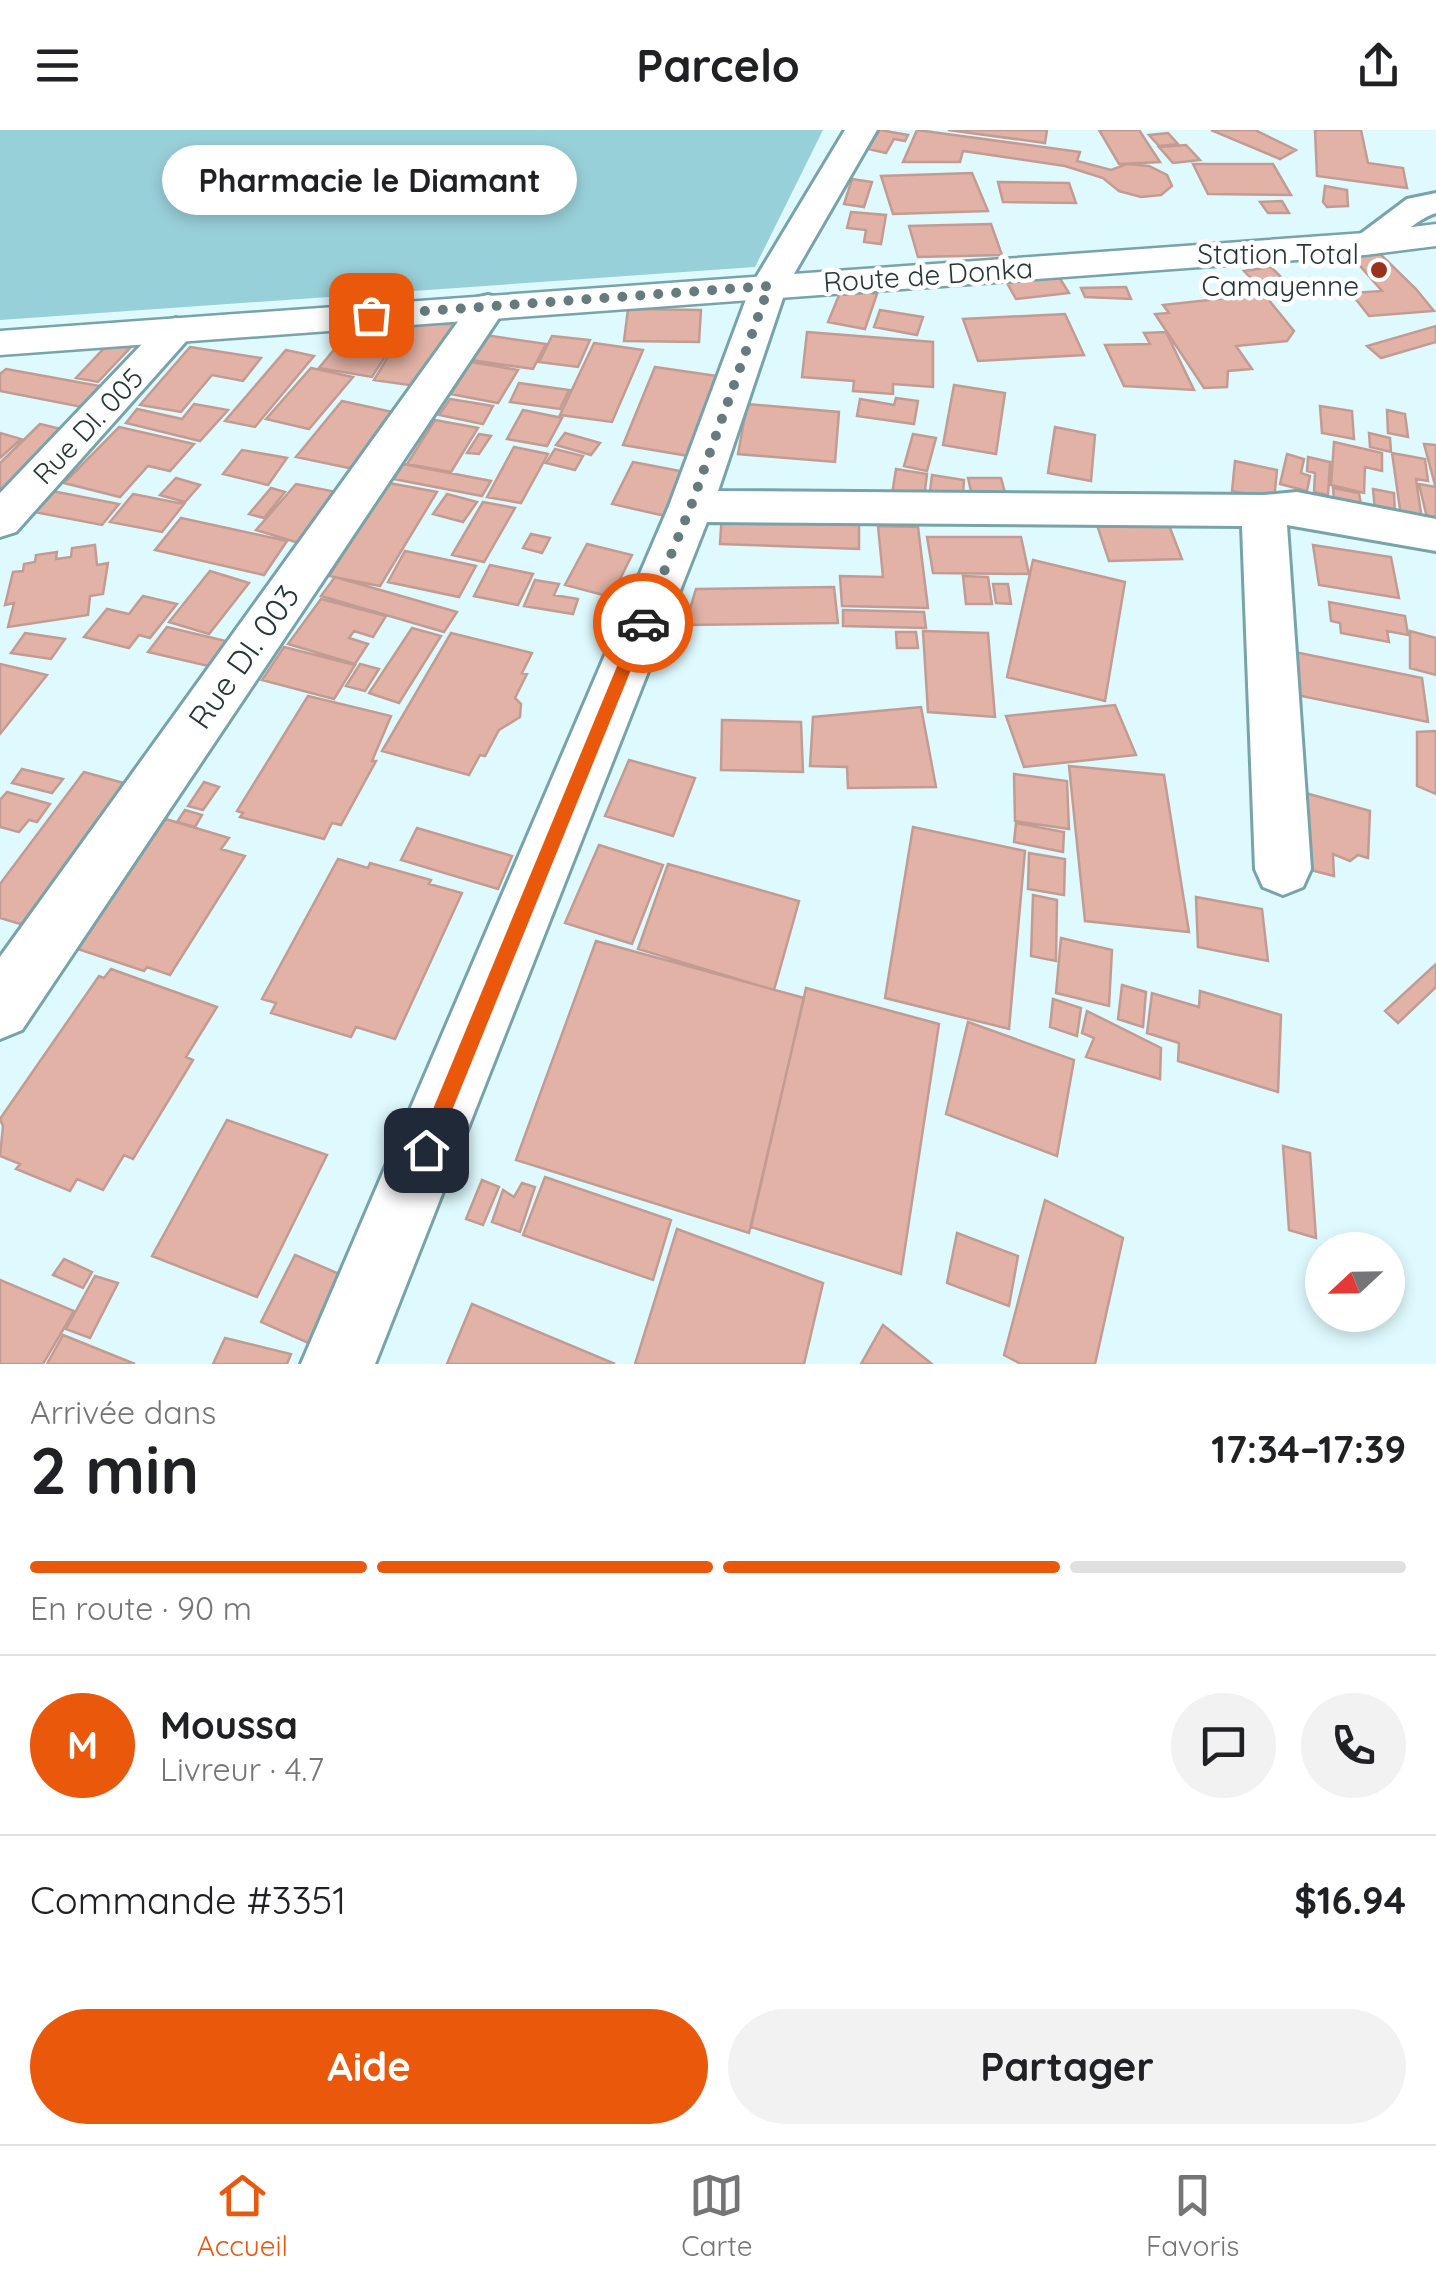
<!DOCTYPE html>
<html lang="fr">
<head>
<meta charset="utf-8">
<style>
  body { margin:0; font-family:Quicksand,sans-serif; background:#f2f2f2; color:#202124; height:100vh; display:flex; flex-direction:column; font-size:38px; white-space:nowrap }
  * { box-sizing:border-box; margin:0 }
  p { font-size:32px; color:#757577 }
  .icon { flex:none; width:55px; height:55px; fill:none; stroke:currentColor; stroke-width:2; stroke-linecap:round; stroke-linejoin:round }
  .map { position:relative; height:1234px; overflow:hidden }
  .details { display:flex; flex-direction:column; background:#fff; flex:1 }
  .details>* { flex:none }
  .needle { width:65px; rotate:248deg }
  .tools { position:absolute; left:1305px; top:1102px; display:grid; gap:20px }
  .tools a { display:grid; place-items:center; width:100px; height:100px; border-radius:50%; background:#fff; box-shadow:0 5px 15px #0003; font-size:50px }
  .pin { position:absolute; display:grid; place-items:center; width:85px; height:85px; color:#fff; margin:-42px; border-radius:20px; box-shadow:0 5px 15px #0006 }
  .courier { position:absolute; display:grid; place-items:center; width:100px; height:100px; margin:-50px; border:8px solid #ea580c; border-radius:50%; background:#fff; color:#222; box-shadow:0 2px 12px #0007 }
  .bubble { position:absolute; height:70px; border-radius:35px; background:#fff; box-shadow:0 5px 15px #0003; font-size:32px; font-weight:700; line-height:70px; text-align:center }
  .overview em { font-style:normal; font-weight:700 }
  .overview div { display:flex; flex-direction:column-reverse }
  .overview { display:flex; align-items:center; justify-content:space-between; height:170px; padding:0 30px }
  h1 { font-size:65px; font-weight:700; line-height:75px }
  .bar { display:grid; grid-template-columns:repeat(4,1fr); gap:15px 10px; align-content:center; height:120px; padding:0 30px }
  .bar i { height:12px; border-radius:8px; background:#e0e0e0 }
  .bar .current { background:#ea580c }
  .bar p { grid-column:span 4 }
  .line { display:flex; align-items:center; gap:25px; padding:0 30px; border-top:2px solid #e0e0e0 }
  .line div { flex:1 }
  .round { display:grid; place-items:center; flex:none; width:105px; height:105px; border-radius:52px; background:#f2f2f2 }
  .button { display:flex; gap:20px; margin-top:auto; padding:20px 30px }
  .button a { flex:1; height:115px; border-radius:60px; background:#ea580c; color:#fff; font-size:40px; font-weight:700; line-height:115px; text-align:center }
  .button a+a { background:#f2f2f2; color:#202124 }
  header { display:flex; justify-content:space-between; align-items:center; height:130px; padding:0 30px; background:#fff; font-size:45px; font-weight:700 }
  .tabs { display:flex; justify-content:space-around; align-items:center; height:140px; border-top:2px solid #e0e0e0; background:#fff; font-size:28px; color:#757577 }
  .tabs a { display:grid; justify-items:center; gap:5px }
  .tabs .current { color:#ea580c }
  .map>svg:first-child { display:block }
</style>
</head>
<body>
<header><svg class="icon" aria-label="menu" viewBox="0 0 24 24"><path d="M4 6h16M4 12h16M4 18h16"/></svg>Parcelo<svg class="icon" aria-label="share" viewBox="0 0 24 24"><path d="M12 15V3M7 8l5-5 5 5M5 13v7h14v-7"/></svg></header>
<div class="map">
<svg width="1436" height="1234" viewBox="0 0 1436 1234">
  <rect width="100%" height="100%" fill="#dffafe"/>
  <!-- green -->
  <path fill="#98d0d9" d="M 0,0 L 823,0 L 755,137 L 0,190 Z"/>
  <!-- building -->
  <path fill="#e2b2a6" stroke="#c29c93" stroke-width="2.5" d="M 879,0 L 880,0 L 908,5 L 905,11 L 894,9 L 886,23 L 868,19 Z
    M 917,0 L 1080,22 L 1077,31 L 1111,40 L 1127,34 L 1149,36 L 1167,45 L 1172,56 L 1161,65 L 1141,67 L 1119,61 L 1103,48 L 1065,36 L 963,21 L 960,32 L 903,32 Z
    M 948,0 L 1047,0 L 1045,13 Z
    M 1099,0 L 1139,0 L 1160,32 L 1119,34 Z
    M 1211,0 L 1255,0 L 1296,20 L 1280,29 Z
    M 1315,0 L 1361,0 L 1368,33 L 1403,38 L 1407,58 L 1317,46 Z
    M 1168,3 L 1178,14 L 1159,16 L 1149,5 Z
    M 1186,15 L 1200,30 L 1173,33 L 1159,17 Z
    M 1193,34 L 1273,34 L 1291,65 L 1208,64 Z
    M 972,43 L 988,81 L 893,84 L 881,46 Z
    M 852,49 L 872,52 L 864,77 L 844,74 Z
    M 998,52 L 1069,53 L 1076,73 L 1003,72 Z
    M 1325,56 L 1347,60 L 1348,76 L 1327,77 L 1323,72 Z
    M 1282,71 L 1289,83 L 1268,83 L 1260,72 Z
    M 851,82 L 886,85 L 881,114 L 864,112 L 866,100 L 847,98 Z
    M 991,94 L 1002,125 L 918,127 L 909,96 Z
    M 1374,118 L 1416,159 L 1434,181 L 1369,186 L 1351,163 L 1382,161 L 1346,120 Z
    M 1271,137 L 1291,157 L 1263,161 L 1244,141 Z
    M 1059,147 L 1069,163 L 1016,169 L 1007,153 Z
    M 1126,157 L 1131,169 L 1085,167 L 1081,158 Z
    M 842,158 L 877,164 L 865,199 L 828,192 Z
    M 1264,164 L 1294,201 L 1287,211 L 1236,216 L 1252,239 L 1228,241 L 1227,257 L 1204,258 L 1155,184 L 1169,183 L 1163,175 Z
    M 628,179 L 701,180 L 699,212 L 624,211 Z
    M 880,180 L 923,187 L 917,205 L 874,197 Z
    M 1065,184 L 1084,225 L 978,231 L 963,189 Z
    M 355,194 L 387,196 L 383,206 L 397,208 L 372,247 L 319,238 Z
    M 408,194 L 454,194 L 416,256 L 374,250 Z
    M 1436,196 L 1436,212 L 1381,228 L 1367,216 Z
    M 807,202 L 933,212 L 933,257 L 893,254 L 893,264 L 853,261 L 854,251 L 802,247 Z
    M 1166,202 L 1194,260 L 1124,256 L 1105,215 L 1150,214 L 1144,203 Z
    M 485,205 L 546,214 L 533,239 L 471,230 Z
    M 552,206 L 590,210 L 578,237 L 539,232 Z
    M 594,213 L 643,220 L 612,292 L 560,285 Z
    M 108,214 L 130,218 L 98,252 L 76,248 Z
    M 190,217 L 261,228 L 243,251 L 212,245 L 181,282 L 140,275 Z
    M 286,220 L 314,226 L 255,297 L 225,291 Z
    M 471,232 L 518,240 L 498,273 L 451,264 Z
    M 655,237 L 717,246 L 689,326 L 623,315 Z
    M 311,238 L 353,247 L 309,299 L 266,289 Z
    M 6,239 L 111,258 L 92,279 L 0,261 L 0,244 Z
    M 519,253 L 569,260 L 560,279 L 510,272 Z
    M 954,255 L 1005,263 L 996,324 L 943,315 Z
    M 896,268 L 918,271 L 914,294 L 857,286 L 860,269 L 894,275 Z
    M 450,269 L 493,276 L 483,294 L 439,285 Z
    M 342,271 L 397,283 L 354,339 L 296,327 Z
    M 194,274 L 228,280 L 200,311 L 126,293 L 137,279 L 182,289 Z
    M 747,274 L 839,282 L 835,332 L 738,324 Z
    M 1320,276 L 1352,281 L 1354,309 L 1322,303 Z
    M 523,280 L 562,288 L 547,316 L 507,309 Z
    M 1387,280 L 1405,284 L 1408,307 L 1388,303 Z
    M 435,290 L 478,298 L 451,342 L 407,334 Z
    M 40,294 L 65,300 L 4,361 L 0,361 L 0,333 Z
    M 119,297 L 194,314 L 170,341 L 148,336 L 120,367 L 64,353 Z
    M 1055,297 L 1095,305 L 1091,351 L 1048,343 Z
    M 0,303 L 21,309 L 0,328 Z
    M 565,303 L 600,313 L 591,325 L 556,315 Z
    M 1369,303 L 1390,308 L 1391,322 L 1370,317 Z
    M 479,304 L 491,306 L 479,324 L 467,323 Z
    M 913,304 L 936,308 L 927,341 L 904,336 Z
    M 1334,312 L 1382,323 L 1382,341 L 1365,337 L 1364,363 L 1331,355 Z
    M 1424,314 L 1436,315 L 1436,356 L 1435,355 Z
    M 514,317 L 548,324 L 521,373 L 487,367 Z
    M 555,319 L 583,326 L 575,340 L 546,333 Z
    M 242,320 L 287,328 L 268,355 L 223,344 Z
    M 1392,323 L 1425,329 L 1428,351 L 1416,349 L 1422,390 L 1401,386 Z
    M 1287,324 L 1304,329 L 1301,343 L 1310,346 L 1307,361 L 1280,354 Z
    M 1308,327 L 1330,332 L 1328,365 L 1314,362 L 1315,343 L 1307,341 Z
    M 1235,331 L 1277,340 L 1274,370 L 1232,361 Z
    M 633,332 L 690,343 L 670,387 L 612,374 Z
    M 403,334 L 491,351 L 482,366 L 394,349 Z
    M 896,339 L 927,344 L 923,376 L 891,371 Z
    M 932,345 L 964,350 L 962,375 L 929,370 Z
    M 176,348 L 200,355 L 185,372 L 160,365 Z
    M 968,348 L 1001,348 L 1007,370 L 973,370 Z
    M 389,353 L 437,362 L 380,456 L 329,446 Z
    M 296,354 L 341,363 L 299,413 L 256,400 Z
    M 1419,354 L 1436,357 L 1436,394 L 1428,392 Z
    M 271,358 L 285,362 L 264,388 L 249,384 Z
    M 1333,358 L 1359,363 L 1361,375 L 1334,370 Z
    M 1373,359 L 1394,363 L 1395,385 L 1375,380 Z
    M 52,361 L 119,374 L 102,395 L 34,382 Z
    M 133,364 L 184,374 L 162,402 L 110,392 Z
    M 447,364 L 477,372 L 463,392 L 433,384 Z
    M 483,372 L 515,378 L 484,432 L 452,425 Z
    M 722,383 L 859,388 L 859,419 L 720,414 Z
    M 181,388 L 287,411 L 264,445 L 155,420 Z
    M 1167,390 L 1182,429 L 1109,431 L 1096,392 Z
    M 878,396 L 918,397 L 928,478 L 842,476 L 840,446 L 883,447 Z
    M 531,404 L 550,408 L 542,423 L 523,418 Z
    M 927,407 L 1021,407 L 1029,444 L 933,443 Z
    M 587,414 L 632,425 L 611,467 L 565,455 Z
    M 95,415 L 97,435 L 108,433 L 103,464 L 90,466 L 88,485 L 8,497 L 14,473 L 5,475 L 13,442 L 23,441 L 24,434 L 35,432 L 36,425 L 57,422 L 56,429 L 71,427 L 72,418 Z
    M 1313,415 L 1391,427 L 1399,468 L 1319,455 Z
    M 405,421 L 476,436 L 459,467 L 388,452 Z
    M 1033,430 L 1125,452 L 1105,571 L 1007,547 Z
    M 490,435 L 533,444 L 518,475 L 474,466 Z
    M 210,441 L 249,453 L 209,504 L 169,492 Z
    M 963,446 L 988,447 L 992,474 L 966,474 Z
    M 335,447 L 457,482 L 444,502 L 321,466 Z
    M 535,450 L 559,454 L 554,465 L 578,469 L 573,484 L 524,476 Z
    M 993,454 L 1008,454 L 1011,474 L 996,473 Z
    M 834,457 L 838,493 L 685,495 L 696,459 Z
    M 143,466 L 177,474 L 150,508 L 139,505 L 129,518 L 84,507 L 107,479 L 129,484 Z
    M 321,469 L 386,486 L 373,507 L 354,501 L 349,508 L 368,514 L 355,534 L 288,514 Z
    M 1329,472 L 1405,486 L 1408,505 L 1387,501 L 1389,512 L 1341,503 L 1340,493 L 1331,491 Z
    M 843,480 L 924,482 L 926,498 L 843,496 Z
    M 167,497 L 230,512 L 213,537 L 148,522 Z
    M 412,498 L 441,506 L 399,573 L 369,563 Z
    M 923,501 L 988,503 L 995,587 L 928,582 Z
    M 1410,501 L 1436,508 L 1436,545 L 1410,538 Z
    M 896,502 L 916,502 L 918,518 L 897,518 Z
    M 25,503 L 65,509 L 51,529 L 11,523 Z
    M 451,503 L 532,523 L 522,543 L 527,544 L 515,568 L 521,574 L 520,587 L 499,600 L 485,626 L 480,625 L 469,645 L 382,621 Z
    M 284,517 L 355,535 L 334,569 L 262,550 Z
    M 1280,519 L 1422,548 L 1428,592 L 1282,562 Z
    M 0,534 L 47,545 L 0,604 Z
    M 360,534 L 379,539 L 365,561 L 346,556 Z
    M 308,566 L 391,586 L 372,631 L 376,631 L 341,695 L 332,693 L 324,709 L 240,687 L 243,683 L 237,681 Z
    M 1115,575 L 1136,625 L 1024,637 L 1006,586 Z
    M 921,577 L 936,657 L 848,658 L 847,637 L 810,636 L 813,587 Z
    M 722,590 L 801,592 L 803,642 L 721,640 Z
    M 1436,601 L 1436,664 L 1417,656 L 1417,602 Z
    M 629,630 L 695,648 L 673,706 L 605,686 Z
    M 1069,636 L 1164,645 L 1189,802 L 1085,791 Z
    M 22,639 L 63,649 L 52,663 L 12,653 Z
    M 84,642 L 138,657 L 37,799 L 0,788 L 0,754 Z
    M 1014,644 L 1067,651 L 1069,699 L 1015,691 Z
    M 204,652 L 219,657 L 203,680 L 188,676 Z
    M 1291,659 L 1370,681 L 1368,728 L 1358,725 L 1350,731 L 1333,724 L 1334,746 L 1288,734 Z
    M 7,662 L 50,674 L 37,692 L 29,690 L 19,702 L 0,697 L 0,670 Z
    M 185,680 L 202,685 L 195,697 L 177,692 Z
    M 159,687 L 229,708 L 221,719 L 245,726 L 170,845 L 147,837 L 144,841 L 69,816 Z
    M 1016,693 L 1064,702 L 1063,722 L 1014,712 Z
    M 913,697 L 1025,721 L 1009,899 L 885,868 Z
    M 417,698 L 512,726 L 498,759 L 401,730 Z
    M 599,715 L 663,735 L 632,814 L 565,793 Z
    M 1029,723 L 1065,729 L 1064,765 L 1028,759 Z
    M 338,729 L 368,738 L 370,733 L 431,750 L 429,754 L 462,763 L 395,909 L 356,897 L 351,907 L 271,883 L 276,873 L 262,869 Z
    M 668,734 L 799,771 L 774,860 L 638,819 Z
    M 1033,765 L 1057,770 L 1056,831 L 1031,826 Z
    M 1196,767 L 1262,779 L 1268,831 L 1198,817 Z
    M 1061,808 L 1112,820 L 1109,876 L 1056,863 Z
    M 596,811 L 804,868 L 749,1103 L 516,1030 Z
    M 1436,834 L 1436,857 L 1398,893 L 1385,881 Z
    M 111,839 L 217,877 L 186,927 L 193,930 L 133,1029 L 124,1025 L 103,1060 L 77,1049 L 70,1061 L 16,1039 L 20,1034 L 0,1026 L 3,996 L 0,989 L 99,846 L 104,848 Z
    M 1122,855 L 1146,862 L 1143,897 L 1118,889 Z
    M 806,858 L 939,894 L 901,1144 L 751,1097 Z
    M 1200,861 L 1281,885 L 1278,962 L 1178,931 L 1179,913 L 1147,903 L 1152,863 L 1199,877 Z
    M 1053,869 L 1081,878 L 1077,906 L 1050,897 Z
    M 1087,881 L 1161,918 L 1160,949 L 1086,927 L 1094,908 L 1082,903 Z
    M 968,892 L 1074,930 L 1057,1026 L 946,984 Z
    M 227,990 L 327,1025 L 257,1167 L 152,1126 Z
    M 1283,1016 L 1310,1023 L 1316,1108 L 1289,1100 Z
    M 545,1047 L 671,1090 L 653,1150 L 523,1105 Z
    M 482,1050 L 499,1057 L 483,1095 L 466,1089 Z
    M 522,1053 L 535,1057 L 520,1102 L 492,1092 L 503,1060 L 514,1067 Z
    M 1045,1070 L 1123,1108 L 1095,1234 L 1021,1234 L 1004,1225 Z
    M 677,1099 L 823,1153 L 804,1234 L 635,1234 Z
    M 957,1103 L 1018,1126 L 1009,1176 L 947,1153 Z
    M 295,1125 L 344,1146 L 311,1214 L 261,1192 Z
    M 64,1129 L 92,1142 L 83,1158 L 53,1145 Z
    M 95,1146 L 118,1153 L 90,1208 L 66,1199 Z
    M 0,1150 L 74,1181 L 43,1234 L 0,1234 Z
    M 472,1174 L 615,1234 L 447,1234 Z
    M 883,1195 L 932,1234 L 861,1234 Z
    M 63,1205 L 135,1234 L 47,1234 Z
    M 225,1208 L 291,1224 L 287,1234 L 213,1234 Z"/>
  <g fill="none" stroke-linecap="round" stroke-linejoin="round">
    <defs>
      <path id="minor" d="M 845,0 L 877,0 L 787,156 L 718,361 L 1264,365 L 1297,362 L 1436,389 L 1436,421 L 1287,395 L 1311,739 L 1303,757 L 1283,765 L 1263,757 L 1255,739 L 1242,396 L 707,392 L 375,1234 L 301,1234 L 669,376 L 751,156 Z
        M 1436,63 L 1436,83 C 1406,92 1387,130 1353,121 L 1347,114 L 1407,69 Z
        M 488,165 L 501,168 L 507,176 L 22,900 L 0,909 L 0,827 L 475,168 Z
        M 176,188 L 189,192 L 195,200 L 189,208 L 16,402 L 0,407 L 0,363 L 163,192 Z"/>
      <path id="major" d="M 1436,94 L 1436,116 L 1365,125 L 0,225 L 0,201 L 1365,103 Z"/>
    </defs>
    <!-- minor casing -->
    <use href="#minor" stroke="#78a3aa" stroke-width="6"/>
    <!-- major casing -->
    <use href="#major" stroke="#78a3aa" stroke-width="5"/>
    <!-- minor -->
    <use href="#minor" fill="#fff" fill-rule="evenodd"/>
    <!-- major -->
    <use href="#major" fill="#fff" fill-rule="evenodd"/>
  </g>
  <!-- route -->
  <path fill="#ea580c" d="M 643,488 L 650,493 L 433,1027 L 426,1030 L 419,1027 L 416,1020 L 635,493 Z"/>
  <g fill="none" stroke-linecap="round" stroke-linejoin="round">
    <!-- done -->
    <path stroke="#657b7d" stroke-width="10" stroke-dasharray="0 18" d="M 371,185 L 769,156 L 691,376 L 643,493"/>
  </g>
  <!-- markers -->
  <circle fill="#9a321b" stroke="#fff" stroke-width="4" cx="1379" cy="140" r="10"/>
  <g text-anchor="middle" stroke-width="9" stroke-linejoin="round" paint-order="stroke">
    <!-- far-poi labels -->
    <g font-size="28" fill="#243638" stroke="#fff" text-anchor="end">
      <text x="1359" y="134">Station Total<tspan x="1359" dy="32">Camayenne</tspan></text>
    </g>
    <!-- far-street labels -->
    <g font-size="28" fill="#243638" stroke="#fff">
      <text transform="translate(928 145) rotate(-4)" y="10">Route de Donka</text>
      <text transform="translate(88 296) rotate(-47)" y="10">Rue DI. 005</text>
    </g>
    <!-- street labels -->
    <g font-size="32" fill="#243638" stroke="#fff">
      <text transform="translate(244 527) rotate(-55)" y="11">Rue DI. 003</text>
    </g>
  </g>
</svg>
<div class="tools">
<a><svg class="needle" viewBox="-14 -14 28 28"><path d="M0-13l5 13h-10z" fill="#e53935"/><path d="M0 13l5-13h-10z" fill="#757577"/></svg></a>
</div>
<div class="pin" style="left:371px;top:185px;background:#ea580c"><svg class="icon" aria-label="bag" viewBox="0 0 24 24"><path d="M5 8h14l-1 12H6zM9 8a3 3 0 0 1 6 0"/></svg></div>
<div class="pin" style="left:426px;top:1020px;background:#1f2937"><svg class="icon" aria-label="home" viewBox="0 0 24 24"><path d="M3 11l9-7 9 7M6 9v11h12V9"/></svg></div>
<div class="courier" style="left:643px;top:493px"><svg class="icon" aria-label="car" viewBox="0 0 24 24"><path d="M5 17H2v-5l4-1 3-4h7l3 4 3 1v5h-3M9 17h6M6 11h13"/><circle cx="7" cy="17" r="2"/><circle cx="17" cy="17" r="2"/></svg></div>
<div class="bubble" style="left:162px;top:15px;width:415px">Pharmacie le Diamant</div>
</div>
<section class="details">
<div class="overview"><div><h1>2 min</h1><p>Arrivée dans</p></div><em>17:34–17:39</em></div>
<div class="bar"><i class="current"></i><i class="current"></i><i class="current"></i><i></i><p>En route · 90 m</p></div>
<div class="line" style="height:180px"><b class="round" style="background:#ea580c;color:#fff">M</b><div><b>Moussa</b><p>Livreur · 4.7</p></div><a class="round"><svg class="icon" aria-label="chat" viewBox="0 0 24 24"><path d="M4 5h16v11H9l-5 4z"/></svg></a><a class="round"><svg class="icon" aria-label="phone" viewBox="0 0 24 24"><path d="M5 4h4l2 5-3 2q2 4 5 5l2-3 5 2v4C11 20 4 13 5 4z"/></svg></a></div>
<div class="line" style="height:130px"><div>Commande #3351</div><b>$16.94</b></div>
<div class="button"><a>Aide</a><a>Partager</a></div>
</section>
<nav class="tabs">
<a class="current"><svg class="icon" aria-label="home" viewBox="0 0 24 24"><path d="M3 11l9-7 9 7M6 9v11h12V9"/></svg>Accueil</a>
<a><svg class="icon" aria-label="map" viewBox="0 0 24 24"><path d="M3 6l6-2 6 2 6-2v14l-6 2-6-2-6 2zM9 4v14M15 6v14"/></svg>Carte</a>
<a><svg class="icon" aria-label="saved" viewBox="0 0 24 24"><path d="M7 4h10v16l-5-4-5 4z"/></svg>Favoris</a>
</nav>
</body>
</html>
